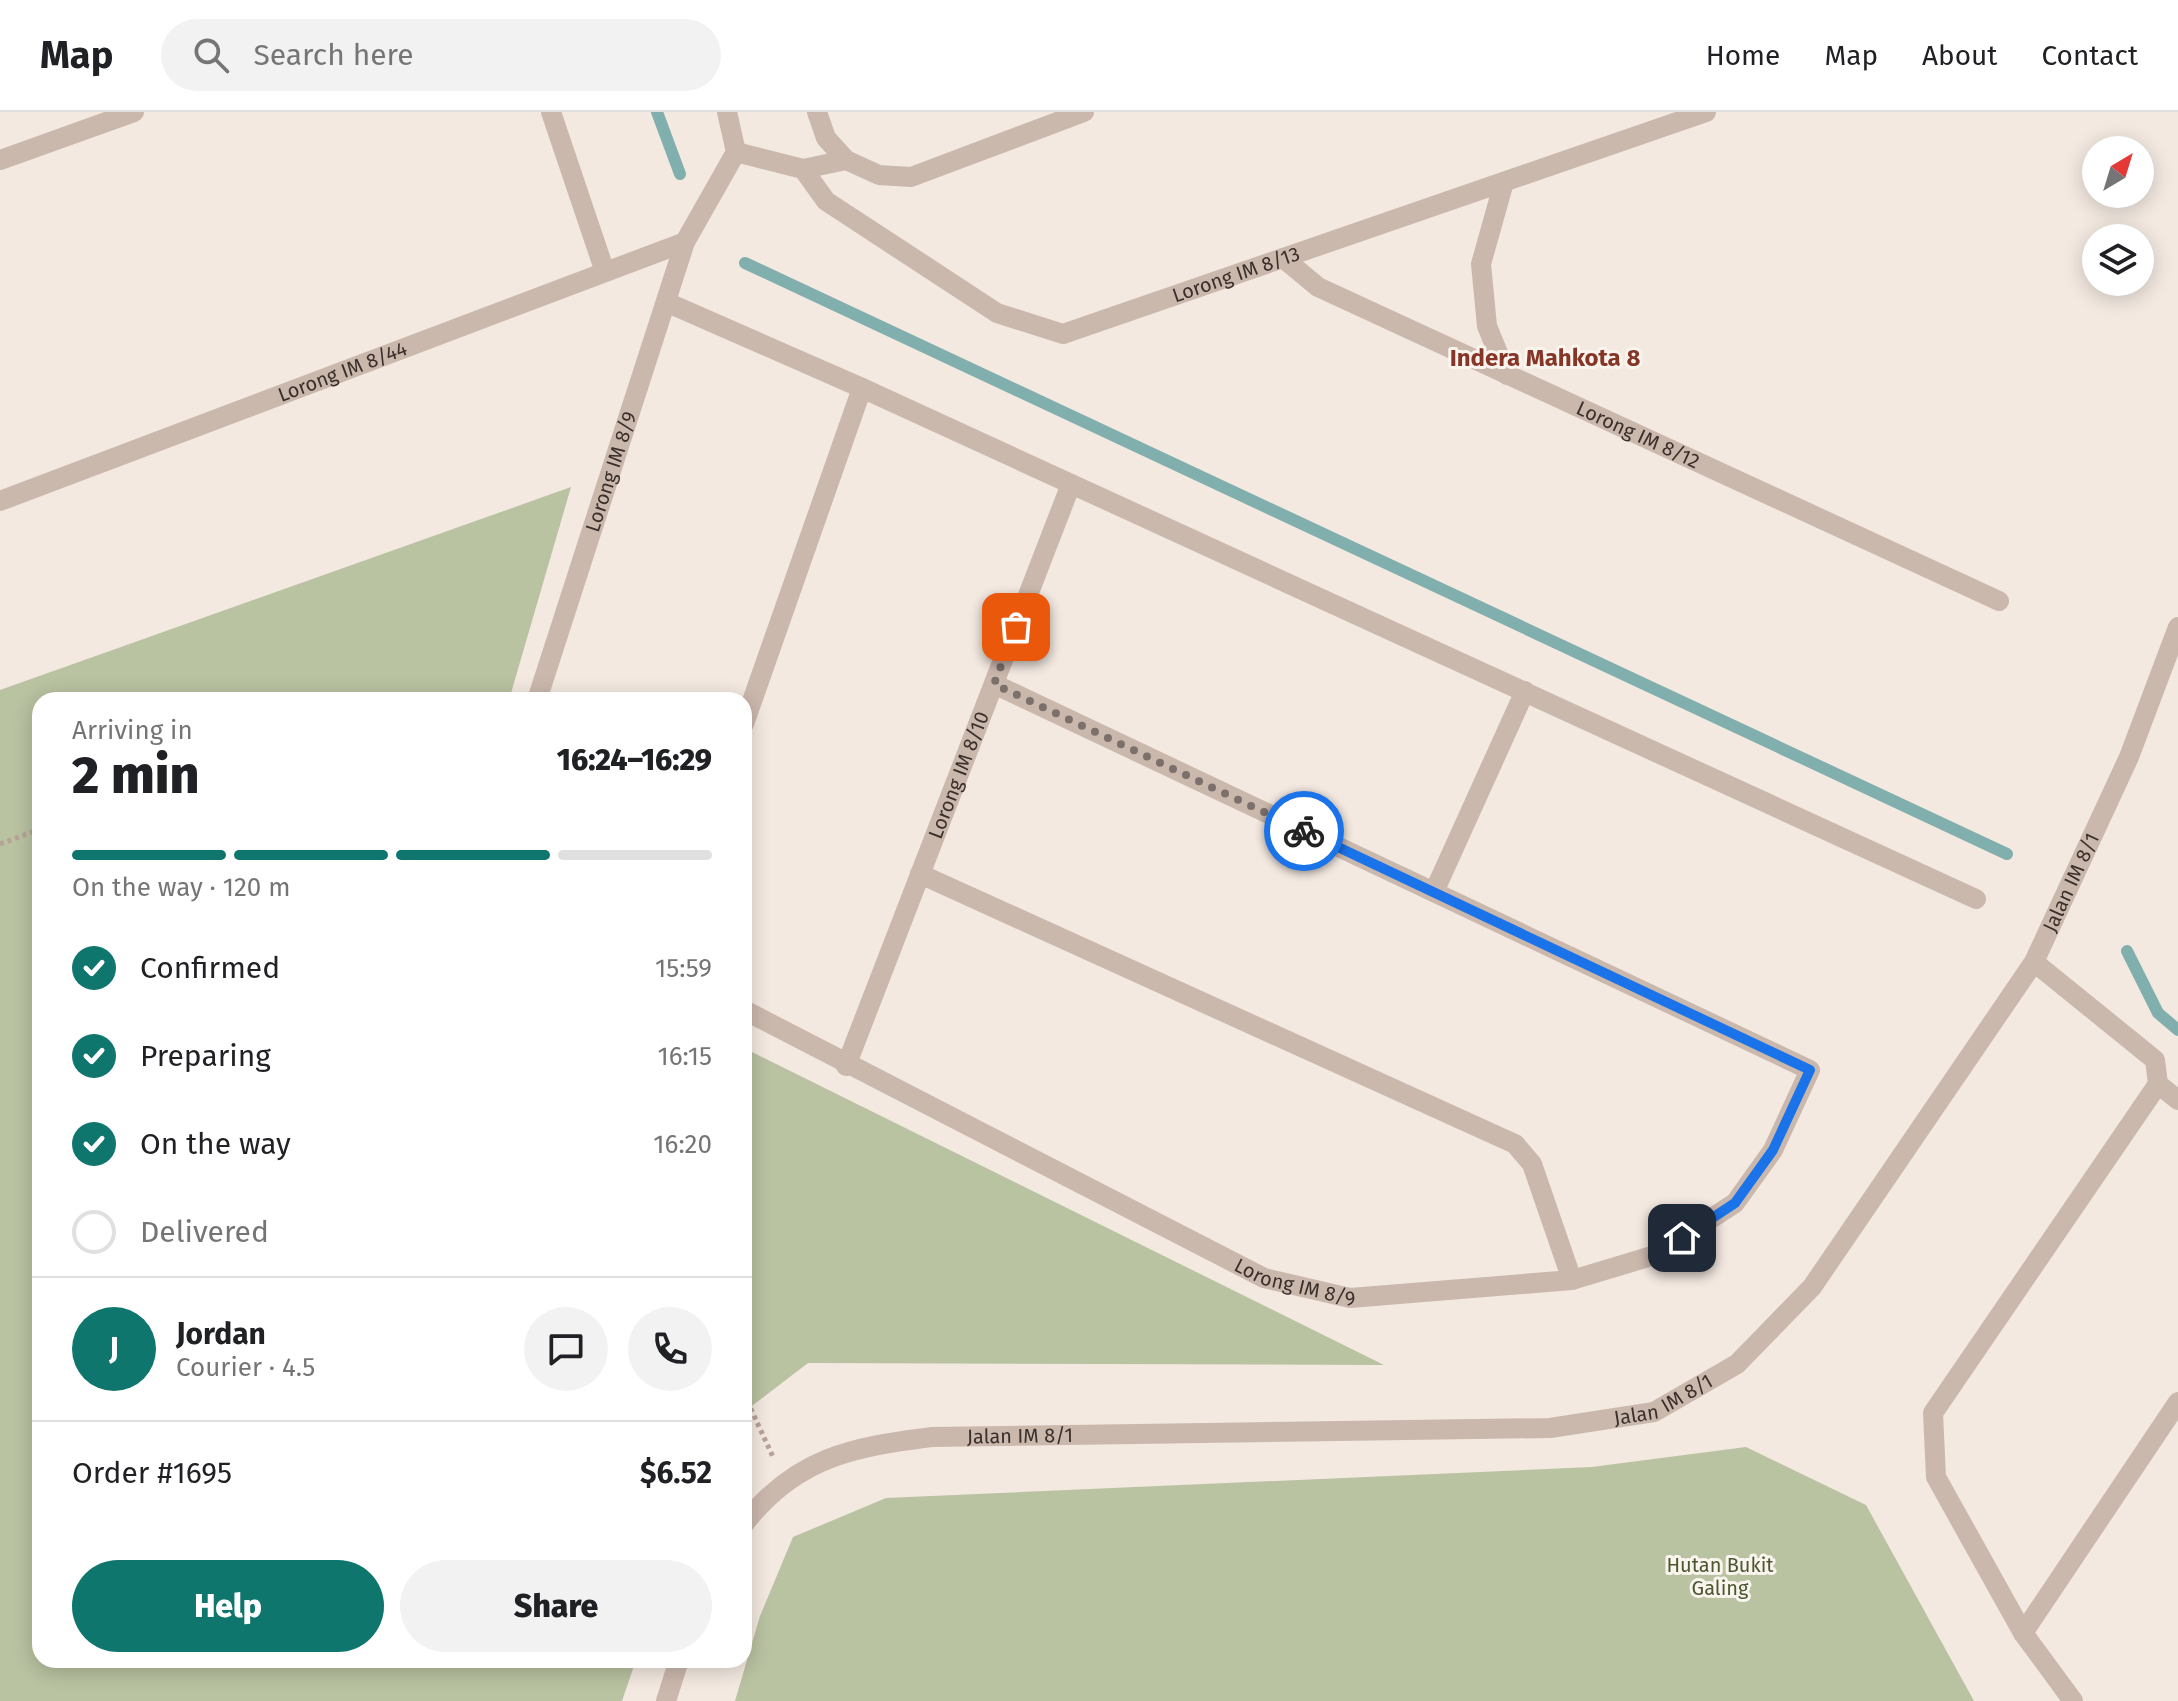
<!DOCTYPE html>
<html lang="en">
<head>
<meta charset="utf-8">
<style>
  body { margin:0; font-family:"Fira Sans",sans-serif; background:#f2f2f2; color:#202124; height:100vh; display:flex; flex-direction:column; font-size:30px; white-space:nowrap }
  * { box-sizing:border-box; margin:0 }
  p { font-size:26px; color:#757577 }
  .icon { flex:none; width:44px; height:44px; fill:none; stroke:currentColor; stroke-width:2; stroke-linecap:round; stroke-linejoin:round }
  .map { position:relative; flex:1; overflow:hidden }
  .panel { position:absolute; left:32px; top:580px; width:720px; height:976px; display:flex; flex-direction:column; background:#fff; border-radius:24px; box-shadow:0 4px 20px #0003 }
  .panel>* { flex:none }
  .needle { width:52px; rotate:38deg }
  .tools { position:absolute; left:2082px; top:24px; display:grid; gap:16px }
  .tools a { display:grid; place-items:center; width:72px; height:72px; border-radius:50%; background:#fff; box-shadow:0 4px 20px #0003; font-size:40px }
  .pin { position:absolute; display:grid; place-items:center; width:68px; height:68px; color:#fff; margin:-34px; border-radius:16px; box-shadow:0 4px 12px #0006 }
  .courier { position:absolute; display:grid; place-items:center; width:80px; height:80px; margin:-40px; border:6px solid #1a73e8; border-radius:50%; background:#fff; color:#222; box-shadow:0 2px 10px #0007 }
  .overview em { font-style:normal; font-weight:800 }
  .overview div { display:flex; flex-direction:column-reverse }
  .overview { display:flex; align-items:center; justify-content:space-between; height:136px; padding:0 40px }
  h1 { font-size:52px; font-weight:800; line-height:60px }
  .bar { display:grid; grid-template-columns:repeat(4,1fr); gap:12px 8px; align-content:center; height:96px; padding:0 40px }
  .bar i { height:10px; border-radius:6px; background:#e0e0e0 }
  .bar .current { background:#0f766e }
  .bar p { grid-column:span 4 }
  .line { display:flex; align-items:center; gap:20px; padding:0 40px; border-top:2px solid #e0e0e0 }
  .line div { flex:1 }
  .round { display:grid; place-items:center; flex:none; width:84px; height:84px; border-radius:42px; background:#f2f2f2 }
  ol { padding:0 40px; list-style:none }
  li { display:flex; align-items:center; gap:24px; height:88px }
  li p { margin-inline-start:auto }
  li .icon { padding:8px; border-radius:50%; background:#0f766e; color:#fff; stroke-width:4 }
  li:last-child { color:#757577 }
  li i { width:44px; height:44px; border:4px solid #e0e0e0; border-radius:50% }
  .action { display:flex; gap:16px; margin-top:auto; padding:16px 40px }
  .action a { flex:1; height:92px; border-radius:48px; background:#0f766e; color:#fff; font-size:32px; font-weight:800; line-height:92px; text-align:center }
  .action a+a { background:#f2f2f2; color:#202124 }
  header { display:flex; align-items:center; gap:48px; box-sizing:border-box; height:112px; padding:0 40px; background:#fff; border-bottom:2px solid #e0e0e0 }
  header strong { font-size:38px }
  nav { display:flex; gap:44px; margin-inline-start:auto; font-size:28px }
  .search { width:560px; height:72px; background:#f2f2f2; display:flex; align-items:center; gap:20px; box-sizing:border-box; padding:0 28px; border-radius:44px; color:#757577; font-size:30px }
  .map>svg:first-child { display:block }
</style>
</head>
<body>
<header>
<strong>Map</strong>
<div class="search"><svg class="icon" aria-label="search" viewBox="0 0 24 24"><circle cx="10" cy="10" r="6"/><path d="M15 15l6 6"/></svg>Search here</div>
<nav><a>Home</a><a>Map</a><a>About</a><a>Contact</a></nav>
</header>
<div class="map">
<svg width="2178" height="1589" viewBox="0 0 2178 1589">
  <rect width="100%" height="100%" fill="#f3e9e1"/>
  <!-- green -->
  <path fill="#b9c2a1" d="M 571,375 L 509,588 L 40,588 L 40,1548 L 636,1548 L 622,1589 L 0,1589 L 0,578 Z
    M 744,936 L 1384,1253 L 808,1251 L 744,1300 Z
    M 1746,1335 L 1866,1393 L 1974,1589 L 735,1589 L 760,1504 L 793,1425 L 886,1386 L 1592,1355 Z"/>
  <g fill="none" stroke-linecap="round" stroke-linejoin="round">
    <!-- stream -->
    <path stroke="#81afae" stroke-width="12" d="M 657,0 L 680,62
      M 745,151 L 2007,742
      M 2127,839 L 2158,901 L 2178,918"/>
    <!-- path -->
    <path stroke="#b7a297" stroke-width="5" stroke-dasharray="4 4" stroke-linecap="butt" d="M 0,732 L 40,717
      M 744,1282 L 773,1345"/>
    <!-- minor -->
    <g stroke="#cbb8ad" stroke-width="20">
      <path d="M 551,0 L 605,160"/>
      <path d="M 817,0 L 826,26 L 846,48 L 879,63 L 911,65 L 1084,0"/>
      <path d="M 736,40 L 803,57 L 846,48"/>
      <path d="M 0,48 L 134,0"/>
      <path id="s1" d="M 803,57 L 826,89 L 997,201 L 1063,222 L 1706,0"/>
      <path d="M 1504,70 L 1481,152 L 1487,214 L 1507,263"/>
      <path id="s2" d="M 1283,146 L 1318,175 L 1999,489"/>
      <path d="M 666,190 L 862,276 L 1976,787"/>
      <path id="s3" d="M 0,389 L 685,130"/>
      <path id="s4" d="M 537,588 L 685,130 L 736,40 L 727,0"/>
      <path d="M 744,612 L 862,276"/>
      <path d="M 920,762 L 1515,1032 L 1532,1052 L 1572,1168"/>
      <path d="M 1434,780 L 1525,579"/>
      <path d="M 2034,850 L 2155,948 L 2158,972 L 1933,1301 L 1936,1365 L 2023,1521 L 2073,1589"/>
      <path id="s5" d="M 744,898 L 1264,1166 L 1350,1186 L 1572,1168 L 1655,1143 L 1735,1091 L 1773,1038 L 1810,958 L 994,572"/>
      <path id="s6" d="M 846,954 L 1071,372"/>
      <path d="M 2158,972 L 2178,988"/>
      <path id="s7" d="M 744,1412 C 796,1345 853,1335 932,1325 L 1550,1316 L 1654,1300 L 1737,1252 L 1812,1175 L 2034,850 L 2129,645 L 2178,515"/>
      <path d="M 2023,1521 L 2178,1290"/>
      <path d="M 666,1589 L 679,1548"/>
    </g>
  </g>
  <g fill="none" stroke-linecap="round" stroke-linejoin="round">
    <!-- done -->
    <path stroke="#7b706b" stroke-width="8" stroke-dasharray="0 14.4" d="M 1016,515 L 994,572 L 1304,719"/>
    <!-- route -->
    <path stroke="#1a73e8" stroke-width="10" d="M 1304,719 L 1810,958 L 1773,1038 L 1735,1091 L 1682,1126"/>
  </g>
  <g text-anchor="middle" stroke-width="6" stroke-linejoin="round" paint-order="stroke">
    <!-- street labels -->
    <g font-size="20" fill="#3a2f2b" stroke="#faf4ee">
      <text dy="7" stroke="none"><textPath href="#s1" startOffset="496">Lorong IM 8/13</textPath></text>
      <text dy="7" stroke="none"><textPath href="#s3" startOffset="366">Lorong IM 8/44</textPath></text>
      <text dy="7" stroke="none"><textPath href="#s2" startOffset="398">Lorong IM 8/12</textPath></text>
      <text dy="7" stroke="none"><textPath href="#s4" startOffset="240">Lorong IM 8/9</textPath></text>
      <text dy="7" stroke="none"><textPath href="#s6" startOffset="312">Lorong IM 8/10</textPath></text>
      <text dy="7" stroke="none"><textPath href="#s7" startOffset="1622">Jalan IM 8/1</textPath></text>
      <text dy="7" stroke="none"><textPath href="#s5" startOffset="616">Lorong IM 8/9</textPath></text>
      <text dy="7" stroke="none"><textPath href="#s7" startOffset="950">Jalan IM 8/1</textPath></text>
      <text dy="7" stroke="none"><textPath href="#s7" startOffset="302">Jalan IM 8/1</textPath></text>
    </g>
    <!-- park labels -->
    <g font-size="20" fill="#4c5730" stroke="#faf4ee">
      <text x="1720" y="1460">Hutan Bukit<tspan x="1720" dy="23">Galing</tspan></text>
    </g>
    <!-- quarter labels -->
    <g font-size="24" font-weight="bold" fill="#863627" stroke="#faf4ee">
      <text x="1545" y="254">Indera Mahkota 8</text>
    </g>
  </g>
</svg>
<div class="tools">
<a><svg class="needle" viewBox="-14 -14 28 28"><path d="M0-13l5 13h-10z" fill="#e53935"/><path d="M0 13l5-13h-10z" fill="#757577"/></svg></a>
<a><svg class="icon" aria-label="layers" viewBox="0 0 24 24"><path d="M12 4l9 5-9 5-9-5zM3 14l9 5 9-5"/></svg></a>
</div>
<div class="pin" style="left:1016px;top:515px;background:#ea580c"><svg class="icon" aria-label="bag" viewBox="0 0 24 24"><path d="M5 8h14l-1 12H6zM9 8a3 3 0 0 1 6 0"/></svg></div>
<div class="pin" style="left:1682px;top:1126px;background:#1f2937"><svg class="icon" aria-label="home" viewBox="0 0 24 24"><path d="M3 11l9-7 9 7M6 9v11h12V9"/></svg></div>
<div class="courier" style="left:1304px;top:719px"><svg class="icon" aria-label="bike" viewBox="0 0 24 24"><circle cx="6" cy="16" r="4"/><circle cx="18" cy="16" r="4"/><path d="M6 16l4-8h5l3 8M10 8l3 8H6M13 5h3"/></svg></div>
<section class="panel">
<div class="overview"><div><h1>2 min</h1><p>Arriving in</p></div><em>16:24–16:29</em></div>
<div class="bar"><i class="current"></i><i class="current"></i><i class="current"></i><i></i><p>On the way · 120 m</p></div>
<ol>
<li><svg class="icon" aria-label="check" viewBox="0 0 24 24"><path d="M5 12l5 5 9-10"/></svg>Confirmed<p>15:59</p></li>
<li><svg class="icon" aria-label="check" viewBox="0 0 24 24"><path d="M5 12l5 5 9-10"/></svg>Preparing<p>16:15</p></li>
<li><svg class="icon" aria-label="check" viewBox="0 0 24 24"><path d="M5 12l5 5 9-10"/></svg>On the way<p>16:20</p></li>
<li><i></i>Delivered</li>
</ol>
<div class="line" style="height:144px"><b class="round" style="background:#0f766e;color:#fff">J</b><div><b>Jordan</b><p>Courier · 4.5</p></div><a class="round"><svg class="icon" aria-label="chat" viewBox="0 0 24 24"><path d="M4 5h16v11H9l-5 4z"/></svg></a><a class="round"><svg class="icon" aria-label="phone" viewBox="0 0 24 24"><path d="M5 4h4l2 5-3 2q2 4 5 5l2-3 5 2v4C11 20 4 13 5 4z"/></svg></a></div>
<div class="line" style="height:104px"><div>Order #1695</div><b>$6.52</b></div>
<div class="action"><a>Help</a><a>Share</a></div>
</section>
</div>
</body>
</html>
